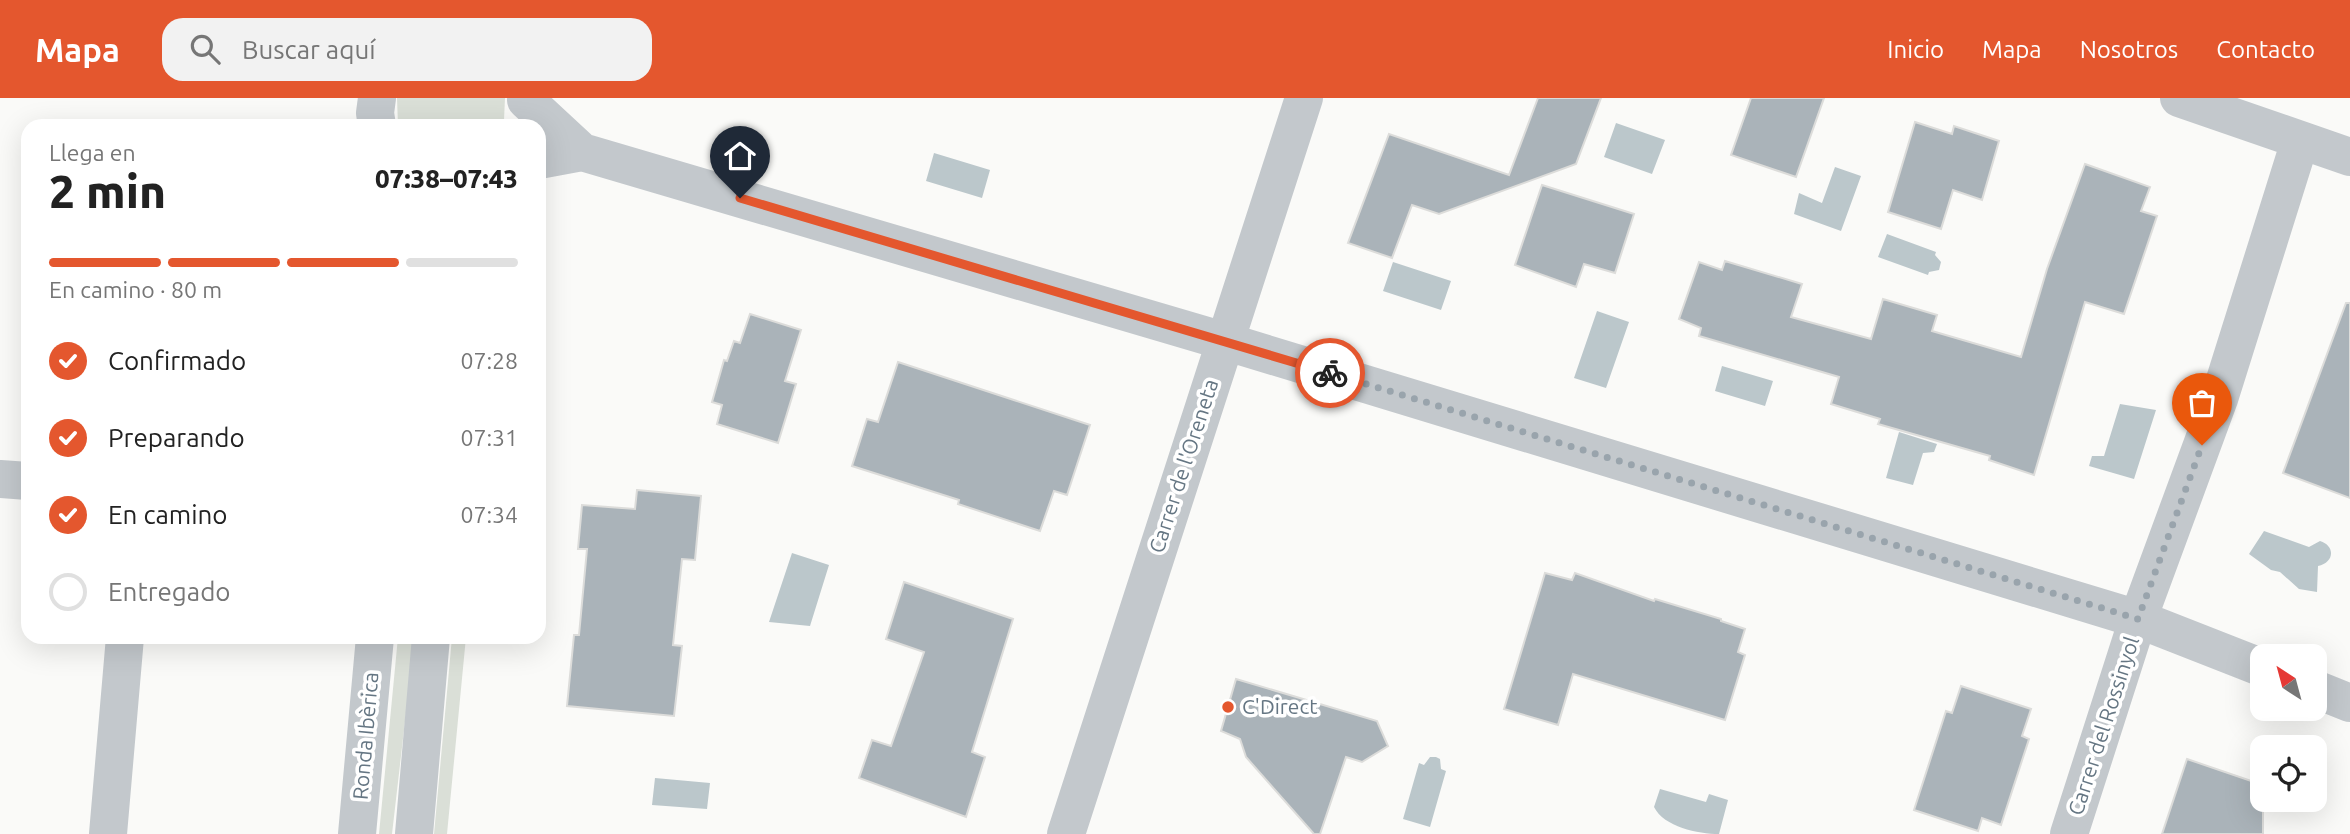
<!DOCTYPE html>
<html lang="es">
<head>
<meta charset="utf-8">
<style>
  body { margin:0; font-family:Ubuntu,sans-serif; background:#f2f2f2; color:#222; height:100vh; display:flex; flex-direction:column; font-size:26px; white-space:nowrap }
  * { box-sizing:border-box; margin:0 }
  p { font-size:23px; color:#767676 }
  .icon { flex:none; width:38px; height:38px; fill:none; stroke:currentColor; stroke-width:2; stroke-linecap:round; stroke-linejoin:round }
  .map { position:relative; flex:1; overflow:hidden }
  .details { position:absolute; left:21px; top:21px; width:525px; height:525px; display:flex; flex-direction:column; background:#fff; border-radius:21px; box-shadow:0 7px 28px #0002 }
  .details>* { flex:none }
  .needle { width:46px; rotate:324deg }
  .buttons { position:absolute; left:2250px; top:546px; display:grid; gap:14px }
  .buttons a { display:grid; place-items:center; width:77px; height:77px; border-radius:14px; background:#fff; box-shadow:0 7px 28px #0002; font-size:35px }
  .pin { position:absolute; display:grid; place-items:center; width:60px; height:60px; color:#fff; margin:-72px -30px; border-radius:50% 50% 50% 0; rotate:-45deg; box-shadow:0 0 7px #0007 }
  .pin .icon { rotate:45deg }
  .courier { position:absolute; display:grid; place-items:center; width:70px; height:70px; margin:-35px; border:5px solid #e4572e; border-radius:50%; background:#fff; color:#222; box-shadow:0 2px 9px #0007 }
  .overview em { font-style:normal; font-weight:800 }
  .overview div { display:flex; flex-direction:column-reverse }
  .overview { display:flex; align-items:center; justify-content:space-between; height:119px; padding:0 28px }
  h1 { font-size:46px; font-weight:800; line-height:52px }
  .bar { display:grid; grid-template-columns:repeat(4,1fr); gap:10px 7px; align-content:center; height:84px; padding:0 28px }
  .bar i { height:9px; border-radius:5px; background:#e0e0e0 }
  .bar .on { background:#e4572e }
  .bar p { grid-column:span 4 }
  ol { padding:0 28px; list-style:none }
  li { display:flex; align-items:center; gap:21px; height:77px }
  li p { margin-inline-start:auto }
  li .icon { padding:7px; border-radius:50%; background:#e4572e; color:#fff; stroke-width:4 }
  li:last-child { color:#767676 }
  li i { width:38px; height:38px; border:4px solid #e0e0e0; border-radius:50% }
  header { display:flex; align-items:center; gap:42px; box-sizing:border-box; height:98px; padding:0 35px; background:#e4572e; color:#fff }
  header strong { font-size:33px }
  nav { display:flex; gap:38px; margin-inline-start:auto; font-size:24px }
  .search { width:490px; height:63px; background:#f2f2f2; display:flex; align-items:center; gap:18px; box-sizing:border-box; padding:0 24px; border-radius:21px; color:#767676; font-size:26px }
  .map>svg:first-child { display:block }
</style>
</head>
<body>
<header>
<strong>Mapa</strong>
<div class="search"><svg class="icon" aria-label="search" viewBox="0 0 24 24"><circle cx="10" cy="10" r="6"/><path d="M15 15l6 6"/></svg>Buscar aquí</div>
<nav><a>Inicio</a><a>Mapa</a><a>Nosotros</a><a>Contacto</a></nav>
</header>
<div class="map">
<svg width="2350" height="736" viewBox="0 0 2350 736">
  <rect width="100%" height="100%" fill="#fafaf8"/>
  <!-- green -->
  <path fill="#dadfd7" d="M 397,0 L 505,0 L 504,22 L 500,28 L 398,28 Z
    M 398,539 L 414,539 L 413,554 L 392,736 L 379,736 Z
    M 452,539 L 466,539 L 447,736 L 434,736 Z"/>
  <!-- water -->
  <path fill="#bbc7cb" d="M 1616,25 L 1665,42 L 1652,76 L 1604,59 Z
    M 934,55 L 990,72 L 982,100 L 926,83 Z
    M 1835,69 L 1861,78 L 1841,133 L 1794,116 L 1799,95 L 1822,105 Z
    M 1887,136 L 1936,154 L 1935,157 L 1941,164 L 1939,172 L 1929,174 L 1928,177 L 1878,159 Z
    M 1393,164 L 1451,183 L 1441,212 L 1383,193 Z
    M 1597,213 L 1629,224 L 1606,290 L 1574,280 Z
    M 1722,268 L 1773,283 L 1765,308 L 1715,293 Z
    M 2120,306 L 2156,312 L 2134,381 L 2089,368 L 2092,358 L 2104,358 Z
    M 1899,334 L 1937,346 L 1934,354 L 1923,355 L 1913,387 L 1886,380 Z
    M 2264,433 L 2309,449 L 2320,443 C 2336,448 2334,465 2318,468 L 2317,494 L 2299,491 L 2280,474 L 2271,472 L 2249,456 Z
    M 792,455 L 829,467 L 810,528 L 769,524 Z
    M 1430,659 L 1436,659 L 1440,661 L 1441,671 L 1446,673 L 1430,729 L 1403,721 L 1419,665 L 1424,667 Z
    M 655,680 L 710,685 L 707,711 L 652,707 Z
    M 1660,691 L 1706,704 L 1709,696 L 1728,702 L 1719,736 C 1698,736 1664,729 1654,709 Z"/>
  <!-- building -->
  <path fill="#aab3b9" stroke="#dcdcda" stroke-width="2" d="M 1538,0 L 1601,0 L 1576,66 L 1439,116 L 1412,107 L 1392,160 L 1348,145 L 1389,36 L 1509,77 Z
    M 1751,0 L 1824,0 L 1796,79 L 1731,57 Z
    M 1915,24 L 1952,36 L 1954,28 L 1999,43 L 1982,102 L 1953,92 L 1941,131 L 1888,114 Z
    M 2085,66 L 2150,89 L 2141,113 L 2157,118 L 2124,216 L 2085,204 L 2034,377 L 1989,362 L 1990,358 L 1878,326 L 1880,321 L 1831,306 L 1839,279 L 1699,238 L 1701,230 L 1679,221 L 1699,164 L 1722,172 L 1725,163 L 1802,186 L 1791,219 L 1871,241 L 1883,201 L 1937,217 L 1932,233 L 2021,259 L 2047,171 Z
    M 1542,87 L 1634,116 L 1615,175 L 1584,166 L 1576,189 L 1515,167 Z
    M 2346,205 L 2350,205 L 2350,400 L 2283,375 Z
    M 750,216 L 801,232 L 785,283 L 796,286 L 778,345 L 717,326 L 722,307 L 712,304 L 724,262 L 727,263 L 734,243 L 740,245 Z
    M 898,264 L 1090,327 L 1067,397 L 1054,393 L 1040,433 L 958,406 L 959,402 L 852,368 L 867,321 L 878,324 Z
    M 637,392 L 701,398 L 695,462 L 682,461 L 673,547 L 682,548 L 674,618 L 567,608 L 574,537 L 579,537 L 587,451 L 578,451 L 582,407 L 635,411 Z
    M 1545,475 L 1572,482 L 1575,475 L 1654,503 L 1655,501 L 1721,521 L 1721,523 L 1745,531 L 1738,554 L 1745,557 L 1725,622 L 1573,576 L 1558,627 L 1504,611 Z
    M 904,484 L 1013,521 L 972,654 L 985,659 L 966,719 L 859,680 L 872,642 L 891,648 L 924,554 L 886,541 Z
    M 1236,581 L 1377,623 L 1388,648 L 1362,664 L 1346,659 L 1320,736 L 1314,736 L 1246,659 L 1240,641 L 1221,633 Z
    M 1961,588 L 2031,611 L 2022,638 L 2029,641 L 2001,727 L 1982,720 L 1978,733 L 1914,712 L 1946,613 L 1952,615 Z
    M 2187,661 L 2263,687 L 2263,736 L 2162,736 Z"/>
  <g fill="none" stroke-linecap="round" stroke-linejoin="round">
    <!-- minor -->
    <path stroke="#c3c8cc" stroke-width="38" d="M 377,0 L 375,15 L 377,28
      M 2179,0 L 2350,59
      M 526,2 L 582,54
      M 539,62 L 582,54 L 1224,243 L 2138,521 L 2263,570
      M 0,381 L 28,383
      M 2315,591 L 2350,605
      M 108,736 L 125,539
      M 357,736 L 375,539
      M 414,736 L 431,539
      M 1066,736 L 1304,0
      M 2069,736 L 2138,521 L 2219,301 L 2300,43"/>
  </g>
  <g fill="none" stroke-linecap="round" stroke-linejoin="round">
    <!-- done -->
    <path stroke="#99a4ac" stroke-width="7" stroke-dasharray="0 12.6" d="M 1330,275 L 2138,521 L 2202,347"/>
    <!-- route -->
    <path stroke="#e4572e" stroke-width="9" d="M 740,100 L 1330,275"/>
  </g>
  <!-- markers -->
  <circle fill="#e4572e" stroke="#fff" stroke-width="2.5" cx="1228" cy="609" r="7"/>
  <g text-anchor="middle" stroke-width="7" stroke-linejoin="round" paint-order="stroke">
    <!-- street labels -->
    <g font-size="21" fill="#657683" stroke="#fff">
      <text transform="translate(1184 368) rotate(-72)" y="7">Carrer de l'Oreneta</text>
      <text transform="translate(2104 628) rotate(-72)" y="7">Carrer del Rossinyol</text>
      <text transform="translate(366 638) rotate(-85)" y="7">Ronda Ibèrica</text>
    </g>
    <!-- poi labels -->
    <g font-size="21" fill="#657683" stroke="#fff" text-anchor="start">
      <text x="1242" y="616">C'Direct</text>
    </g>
  </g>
</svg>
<div class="buttons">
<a><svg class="needle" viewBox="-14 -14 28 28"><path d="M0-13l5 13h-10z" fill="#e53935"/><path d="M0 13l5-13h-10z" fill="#767676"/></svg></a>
<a><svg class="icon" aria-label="locate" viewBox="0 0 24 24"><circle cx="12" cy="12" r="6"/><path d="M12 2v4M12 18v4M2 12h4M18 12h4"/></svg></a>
</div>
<div class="pin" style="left:2202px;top:347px;background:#ea580c"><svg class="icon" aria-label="bag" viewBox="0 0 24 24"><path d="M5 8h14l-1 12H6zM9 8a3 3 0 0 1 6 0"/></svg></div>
<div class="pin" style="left:740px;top:100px;background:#1f2937"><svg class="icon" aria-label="home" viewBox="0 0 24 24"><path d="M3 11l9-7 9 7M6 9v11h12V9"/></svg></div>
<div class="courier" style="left:1330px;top:275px"><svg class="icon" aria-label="bike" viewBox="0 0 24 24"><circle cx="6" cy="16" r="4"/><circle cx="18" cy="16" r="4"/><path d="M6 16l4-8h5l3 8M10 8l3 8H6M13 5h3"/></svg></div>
<section class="details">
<div class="overview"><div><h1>2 min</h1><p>Llega en</p></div><em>07:38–07:43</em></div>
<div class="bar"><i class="on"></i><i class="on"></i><i class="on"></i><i></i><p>En camino · 80 m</p></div>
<ol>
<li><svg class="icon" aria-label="check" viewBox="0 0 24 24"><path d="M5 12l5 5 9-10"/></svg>Confirmado<p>07:28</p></li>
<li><svg class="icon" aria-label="check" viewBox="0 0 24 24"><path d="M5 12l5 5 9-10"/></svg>Preparando<p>07:31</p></li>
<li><svg class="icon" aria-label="check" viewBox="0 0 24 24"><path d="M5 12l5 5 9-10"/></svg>En camino<p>07:34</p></li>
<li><i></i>Entregado</li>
</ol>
</section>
</div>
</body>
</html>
